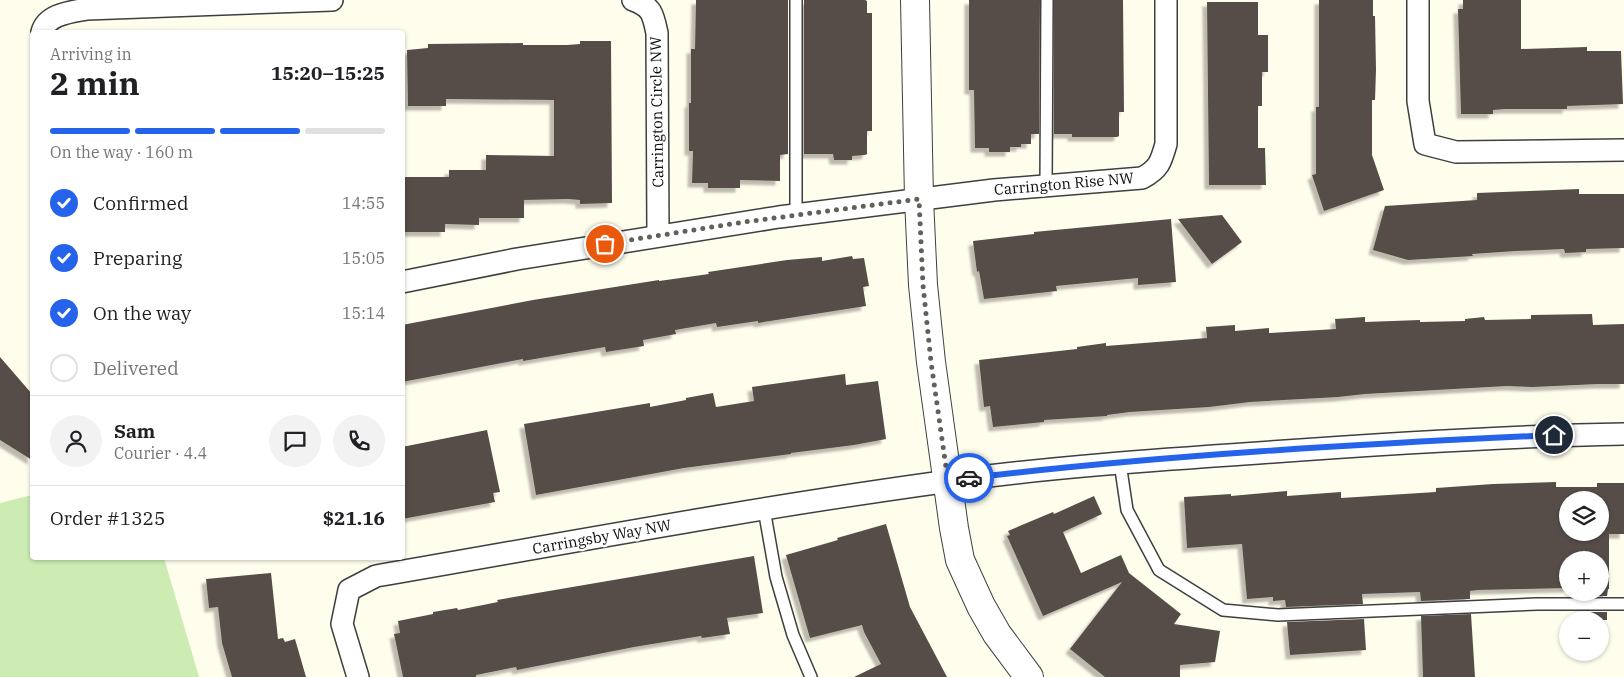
<!DOCTYPE html>
<html lang="en">
<head>
<meta charset="utf-8">
<style>
  body { margin:0; font-family:"IBM Plex Serif",serif; background:#f2f2f2; color:#202124; height:100vh; display:flex; flex-direction:column; font-size:19px; white-space:nowrap }
  * { box-sizing:border-box; margin:0 }
  p { font-size:16px; color:#757577 }
  .icon { flex:none; width:28px; height:28px; fill:none; stroke:currentColor; stroke-width:2; stroke-linecap:round; stroke-linejoin:round }
  .map { position:relative; flex:1; overflow:hidden }
  .details { position:absolute; left:30px; top:30px; width:375px; height:530px; display:flex; flex-direction:column; background:#fff; border-radius:5px; box-shadow:0 1px 4px #0004 }
  .details>* { flex:none }
  .controls { position:absolute; left:1559px; top:491px; display:grid; gap:10px }
  .controls a { display:grid; place-items:center; width:50px; height:50px; border-radius:50%; background:#fff; box-shadow:0 1px 4px #0004; font-size:25px }
  .pin { position:absolute; display:grid; place-items:center; width:42px; height:42px; color:#fff; margin:-21px; border:2px solid #fff; border-radius:50%; box-shadow:0 1px 5px #0007 }
  .courier { position:absolute; display:grid; place-items:center; width:50px; height:50px; margin:-25px; border:4px solid #2563eb; border-radius:50%; background:#fff; color:#222; box-shadow:0 1px 6px #0007 }
  .headline em { font-style:normal; font-weight:800 }
  .headline div { display:flex; flex-direction:column-reverse }
  .headline { display:flex; align-items:center; justify-content:space-between; height:85px; padding:0 20px }
  h1 { font-size:32px; font-weight:800; line-height:38px }
  .bar { display:grid; grid-template-columns:repeat(4,1fr); gap:8px 5px; align-content:center; height:60px; padding:0 20px }
  .bar i { height:6px; border-radius:4px; background:#e0e0e0 }
  .bar .current { background:#2563eb }
  .bar p { grid-column:span 4 }
  .line { display:flex; align-items:center; gap:12px; padding:0 20px; border-top:1px solid #e0e0e0 }
  .line div { flex:1 }
  .round { display:grid; place-items:center; flex:none; width:52px; height:52px; border-radius:26px; background:#f2f2f2 }
  ol { padding:0 20px; list-style:none }
  li { display:flex; align-items:center; gap:15px; height:55px }
  li p { margin-inline-start:auto }
  li .icon { padding:5px; border-radius:50%; background:#2563eb; color:#fff; stroke-width:4 }
  li:last-child { color:#757577 }
  li i { width:28px; height:28px; border:2px solid #e0e0e0; border-radius:50% }
  .map>svg:first-child { display:block }
</style>
</head>
<body>
<div class="map">
<svg width="1624" height="677" viewBox="0 0 1624 677">
  <defs>
    <filter id="shadow"><feDropShadow dx="-4.5" dy="4.5" stdDeviation="1" flood-color="#0004"/></filter>
  </defs>
  <rect width="100%" height="100%" fill="#fffdec"/>
  <!-- green -->
  <path fill="#ccecb3" d="M 32,495 L 32,558 L 164,558 L 199,677 L 0,677 L 0,503 Z"/>
  <!-- building -->
  <path fill="#564e48" fill-rule="evenodd" filter="url(#shadow)" d="M 696,0 L 788,0 L 788,154 L 780,155 L 780,181 L 740,180 L 740,188 L 708,188 L 708,183 L 692,183 L 693,151 L 689,151 L 689,103 L 691,103 L 691,49 L 695,49 Z
    M 804,0 L 865,0 L 867,1 L 867,13 L 872,13 L 872,131 L 867,131 L 867,154 L 865,155 L 852,156 L 852,160 L 834,160 L 833,154 L 804,154 Z
    M 969,0 L 1040,0 L 1039,134 L 1031,134 L 1031,144 L 1021,144 L 1021,147 L 1010,147 L 1010,152 L 989,152 L 989,148 L 975,148 L 974,90 L 969,90 Z
    M 1054,0 L 1123,0 L 1124,112 L 1119,112 L 1119,136 L 1117,137 L 1072,137 L 1072,134 L 1054,134 Z
    M 1319,0 L 1373,0 L 1373,16 L 1375,16 L 1376,70 L 1375,100 L 1372,100 L 1372,155 L 1384,190 L 1324,211 L 1312,175 L 1316,174 L 1316,107 L 1319,107 Z
    M 1463,0 L 1521,0 L 1521,49 L 1587,47 L 1587,51 L 1621,51 L 1623,104 L 1567,106 L 1567,109 L 1505,109 L 1493,110 L 1493,114 L 1461,114 L 1458,9 L 1463,9 Z
    M 1207,2 L 1258,2 L 1258,35 L 1268,35 L 1268,72 L 1262,72 L 1262,106 L 1258,106 L 1258,148 L 1265,148 L 1266,185 L 1209,185 Z
    M 580,41 L 611,41 L 612,203 L 580,204 L 580,200 L 568,199 L 524,200 L 524,218 L 479,218 L 479,225 L 445,224 L 445,232 L 402,232 L 402,177 L 449,177 L 449,170 L 486,170 L 486,155 L 554,156 L 554,100 L 446,99 L 446,106 L 408,106 L 407,50 L 428,48 L 428,44 L 523,43 L 523,45 L 567,45 L 580,44 Z
    M 1579,189 L 1579,194 L 1624,194 L 1624,248 L 1586,249 L 1586,252 L 1565,253 L 1564,249 L 1516,251 L 1472,254 L 1473,256 L 1408,260 L 1373,250 L 1385,206 L 1477,200 L 1477,193 Z
    M 1222,215 L 1242,242 L 1212,264 L 1178,219 Z
    M 1171,219 L 1176,282 L 1138,285 L 1138,278 L 1056,286 L 1057,291 L 984,299 L 979,271 L 977,272 L 973,241 L 1034,234 L 1034,232 Z
    M 852,256 L 853,259 L 864,258 L 869,286 L 863,287 L 866,306 L 758,323 L 758,321 L 717,327 L 716,323 L 675,330 L 676,334 L 643,340 L 644,346 L 606,352 L 605,347 L 523,361 L 523,359 L 402,382 L 402,325 L 533,300 L 659,280 L 659,281 L 709,274 L 708,272 L 787,260 L 822,257 L 822,261 Z
    M 1592,314 L 1593,325 L 1624,324 L 1624,384 L 1598,384 L 1533,387 L 1507,386 L 1365,394 L 1338,397 L 1250,402 L 1209,407 L 1130,412 L 1107,415 L 1107,416 L 1044,420 L 1044,422 L 993,427 L 990,406 L 984,407 L 979,360 L 1077,349 L 1077,347 L 1106,343 L 1106,346 L 1207,338 L 1206,327 L 1235,325 L 1235,331 L 1269,328 L 1269,333 L 1336,329 L 1335,319 L 1365,317 L 1365,322 L 1420,320 L 1420,322 L 1465,321 L 1465,319 L 1484,317 L 1485,320 L 1531,319 L 1531,315 Z
    M 0,357 L 32,394 L 32,460 L 0,440 Z
    M 845,374 L 846,385 L 878,381 L 886,439 L 854,445 L 791,453 L 791,454 L 684,468 L 536,495 L 524,424 L 650,403 L 650,407 L 686,400 L 686,398 L 713,393 L 716,407 L 754,401 L 752,387 Z
    M 487,430 L 500,492 L 493,493 L 495,502 L 402,519 L 402,447 Z
    M 1556,482 L 1556,487 L 1597,487 L 1597,483 L 1624,483 L 1624,534 L 1609,534 L 1609,589 L 1608,589 L 1607,596 L 1584,596 L 1584,592 L 1600,592 L 1600,560 L 1568,560 L 1568,588 L 1478,590 L 1470,591 L 1470,599 L 1421,601 L 1420,592 L 1362,594 L 1363,604 L 1286,607 L 1285,600 L 1273,601 L 1273,597 L 1247,599 L 1242,544 L 1187,548 L 1184,497 L 1231,494 L 1231,496 L 1287,491 L 1287,496 L 1341,492 L 1341,498 L 1436,492 L 1436,488 L 1493,484 ZM 1568,500 L 1600,500 L 1600,532 L 1568,532 Z
    M 1094,496 L 1102,514 L 1063,532 L 1081,573 L 1121,555 L 1129,573 L 1181,614 L 1174,624 L 1220,631 L 1215,662 L 1180,665 L 1180,677 L 1105,677 L 1070,649 L 1122,582 L 1043,616 L 1007,536 L 1010,535 L 1008,531 L 1053,512 L 1054,514 Z
    M 886,524 L 910,607 L 947,677 L 854,677 L 881,664 L 864,632 L 862,625 L 810,638 L 786,555 L 838,540 L 837,538 Z
    M 754,556 L 763,613 L 727,618 L 730,634 L 702,638 L 701,636 L 634,647 L 517,670 L 516,667 L 476,675 L 476,677 L 403,677 L 394,634 L 400,633 L 398,621 L 433,614 L 433,612 L 457,608 L 458,610 L 498,602 L 497,600 Z
    M 271,573 L 278,639 L 283,638 L 285,642 L 295,639 L 306,677 L 232,677 L 222,643 L 218,607 L 209,608 L 206,579 Z
    M 1584,612 L 1607,612 L 1607,620 L 1584,620 Z
    M 1471,614 L 1475,677 L 1423,677 L 1421,616 Z
    M 1364,619 L 1366,650 L 1290,655 L 1287,622 Z"/>
  <g fill="none" stroke-linecap="round" stroke-linejoin="round">
    <defs>
      <path id="service" d="M 796,0 L 796,215
        M 1046,185 L 1047,0
        M 1120,463 L 1127,510 L 1159,570 L 1223,610 L 1278,615 L 1537,604 L 1624,604
        M 764,509 L 776,577 L 793,635 L 811,677"/>
      <path id="minor" d="M 633,0 C 652,7 653,14 657,33 L 658,236
        M 1418,0 L 1418,101 L 1425,144 L 1456,152 L 1624,150
        M 42,32 C 47,14 71,12 87,9 L 332,0
        M 402,282 L 517,259 L 779,217 L 994,190 L 1142,178 C 1159,169 1161,162 1166,144 L 1166,0
        M 358,677 L 342,624 L 349,590 L 376,576 C 567,543 758,507 950,481 C 1052,467 1155,460 1258,453 C 1380,444 1502,436 1624,434"/>
      <path id="tertiary" d="M 915,0 L 919,199 L 923,285 L 931,362 L 954,528 L 960,560 L 981,606 L 997,634 L 1029,677"/>
    </defs>
    <!-- service casing -->
    <use href="#service" stroke="#3f3f3f" stroke-width="14"/>
    <!-- minor casing -->
    <use href="#minor" stroke="#3f3f3f" stroke-width="24"/>
    <!-- tertiary casing -->
    <use href="#tertiary" stroke="#3f3f3f" stroke-width="30"/>
    <!-- service -->
    <use href="#service" stroke="#fff" stroke-width="11"/>
    <!-- minor -->
    <use href="#minor" stroke="#fff" stroke-width="21"/>
    <!-- tertiary -->
    <use href="#tertiary" stroke="#fff" stroke-width="28"/>
  </g>
  <g fill="none" stroke-linecap="round" stroke-linejoin="round">
    <!-- done -->
    <path stroke="#61605a" stroke-width="5" stroke-dasharray="0 9" d="M 605,244 L 744,222 L 919,199 L 923,285 L 931,362 L 948,481 L 969,478"/>
    <!-- route -->
    <path stroke="#2563eb" stroke-width="6" d="M 969,478 C 1163,455 1359,444 1554,435"/>
  </g>
  <g text-anchor="middle" stroke-width="5" stroke-linejoin="round" paint-order="stroke">
    <!-- street labels -->
    <g font-size="15" fill="#0c0c0c" stroke="#fff">
      <text transform="translate(657 112) rotate(-91)" y="5">Carrington Circle NW</text>
      <text transform="translate(1064 184) rotate(-5)" y="5">Carrington Rise NW</text>
      <text transform="translate(602 537) rotate(-10)" y="5">Carringsby Way NW</text>
    </g>
  </g>
</svg>
<div class="controls">
<a><svg class="icon" aria-label="layers" viewBox="0 0 24 24"><path d="M12 4l9 5-9 5-9-5zM3 14l9 5 9-5"/></svg></a>
<a>+</a>
<a>−</a>
</div>
<div class="pin" style="left:605px;top:244px;background:#ea580c"><svg class="icon" aria-label="bag" viewBox="0 0 24 24"><path d="M5 8h14l-1 12H6zM9 8a3 3 0 0 1 6 0"/></svg></div>
<div class="pin" style="left:1554px;top:435px;background:#1f2937"><svg class="icon" aria-label="home" viewBox="0 0 24 24"><path d="M3 11l9-7 9 7M6 9v11h12V9"/></svg></div>
<div class="courier" style="left:969px;top:478px"><svg class="icon" aria-label="car" viewBox="0 0 24 24"><path d="M5 17H2v-5l4-1 3-4h7l3 4 3 1v5h-3M9 17h6M6 11h13"/><circle cx="7" cy="17" r="2"/><circle cx="17" cy="17" r="2"/></svg></div>
<section class="details">
<div class="headline"><div><h1>2 min</h1><p>Arriving in</p></div><em>15:20–15:25</em></div>
<div class="bar"><i class="current"></i><i class="current"></i><i class="current"></i><i></i><p>On the way · 160 m</p></div>
<ol>
<li><svg class="icon" aria-label="check" viewBox="0 0 24 24"><path d="M5 12l5 5 9-10"/></svg>Confirmed<p>14:55</p></li>
<li><svg class="icon" aria-label="check" viewBox="0 0 24 24"><path d="M5 12l5 5 9-10"/></svg>Preparing<p>15:05</p></li>
<li><svg class="icon" aria-label="check" viewBox="0 0 24 24"><path d="M5 12l5 5 9-10"/></svg>On the way<p>15:14</p></li>
<li><i></i>Delivered</li>
</ol>
<div class="line" style="height:90px"><a class="round"><svg class="icon" aria-label="person" viewBox="0 0 24 24"><circle cx="12" cy="8" r="4"/><path d="M4 21q1-7 8-7t8 7"/></svg></a><div><b>Sam</b><p>Courier · 4.4</p></div><a class="round"><svg class="icon" aria-label="chat" viewBox="0 0 24 24"><path d="M4 5h16v11H9l-5 4z"/></svg></a><a class="round"><svg class="icon" aria-label="phone" viewBox="0 0 24 24"><path d="M5 4h4l2 5-3 2q2 4 5 5l2-3 5 2v4C11 20 4 13 5 4z"/></svg></a></div>
<div class="line" style="height:65px"><div>Order #1325</div><b>$21.16</b></div>
</section>
</div>
</body>
</html>
